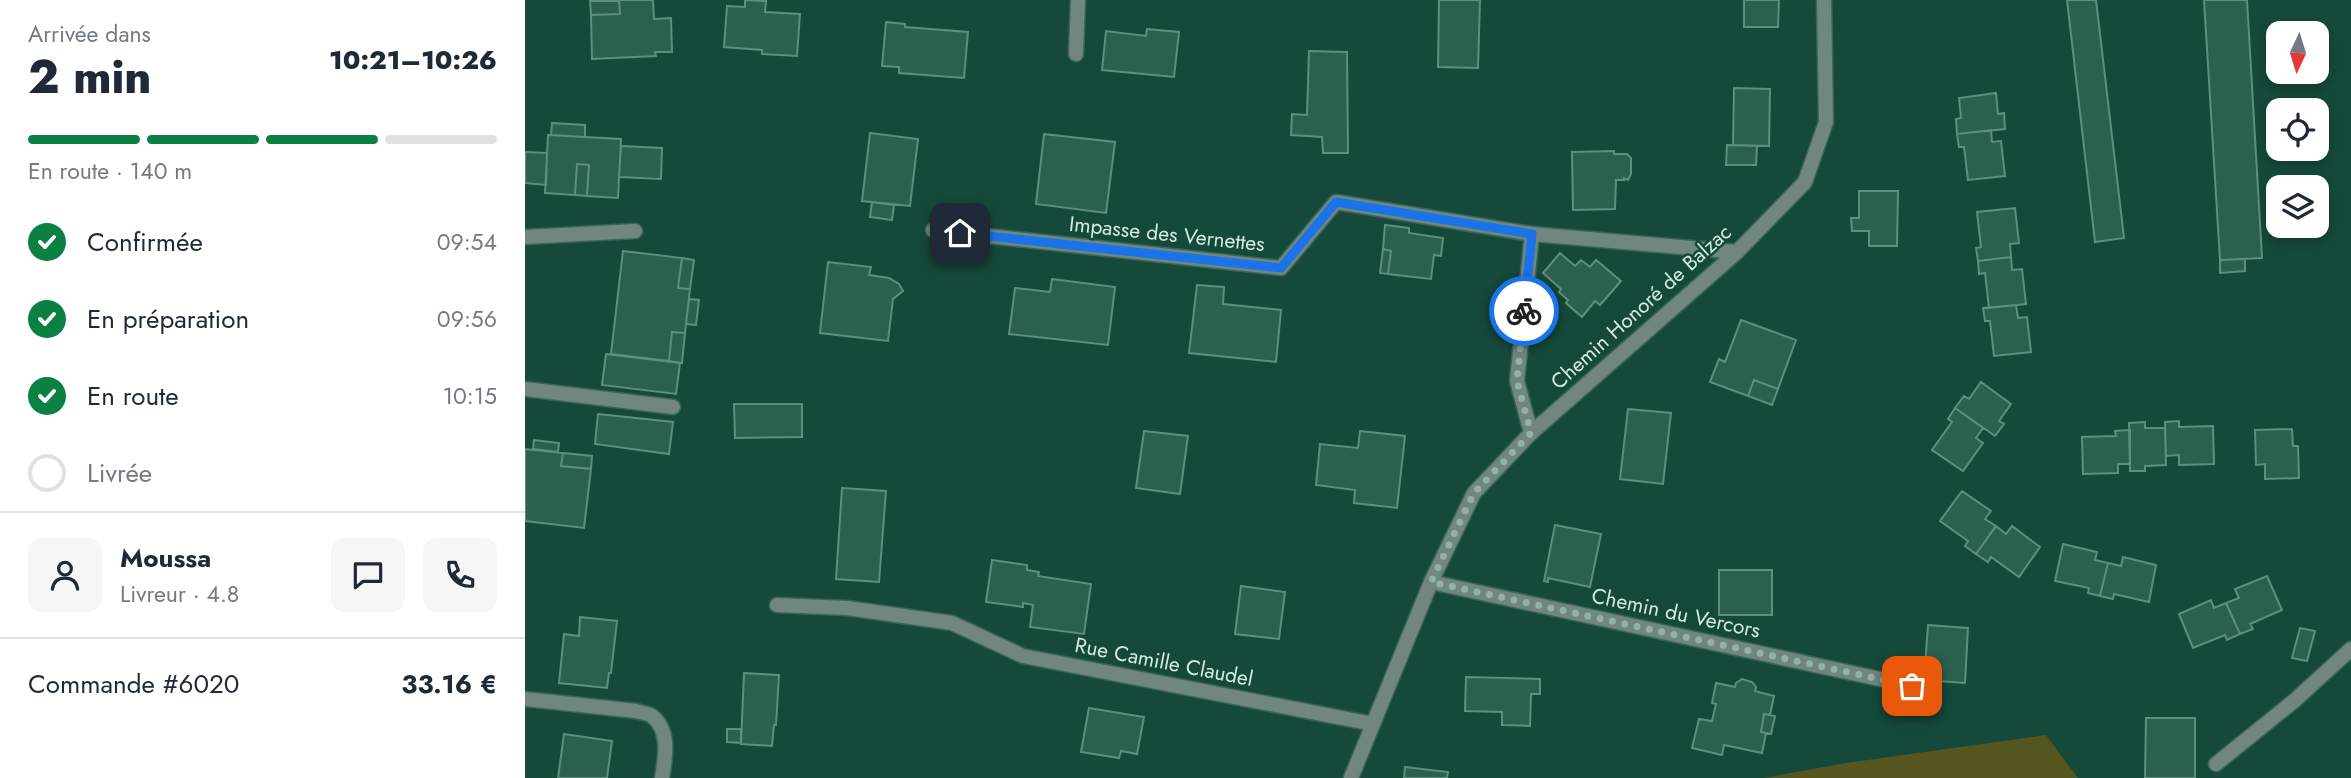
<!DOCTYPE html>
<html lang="fr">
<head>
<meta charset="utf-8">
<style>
  body { margin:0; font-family:Jost,sans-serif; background:#f6f6f7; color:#1f2937; height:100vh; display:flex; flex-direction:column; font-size:26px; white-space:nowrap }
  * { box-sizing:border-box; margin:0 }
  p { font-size:23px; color:#747a83 }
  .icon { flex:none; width:38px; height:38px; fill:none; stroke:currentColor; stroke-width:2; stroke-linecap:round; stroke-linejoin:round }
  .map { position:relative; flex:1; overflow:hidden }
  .sheet { display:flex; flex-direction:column; background:#fff; width:525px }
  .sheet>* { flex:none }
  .needle { width:46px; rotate:184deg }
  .buttons { position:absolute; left:1741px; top:21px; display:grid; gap:14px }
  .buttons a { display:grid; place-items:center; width:63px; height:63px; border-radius:14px; background:#fff; box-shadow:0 4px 10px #0003; font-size:35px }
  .pin { position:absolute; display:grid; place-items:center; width:60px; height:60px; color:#fff; margin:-30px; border-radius:14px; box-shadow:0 4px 10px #0006 }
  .courier { position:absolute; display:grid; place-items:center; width:70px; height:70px; margin:-35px; border:5px solid #1a73e8; border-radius:50%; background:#fff; color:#222; box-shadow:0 2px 9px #0007 }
  .overview em { font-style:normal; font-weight:800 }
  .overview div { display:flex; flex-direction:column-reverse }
  .overview { display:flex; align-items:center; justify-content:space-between; height:119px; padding:0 28px }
  h1 { font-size:46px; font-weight:800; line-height:52px }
  .bar { display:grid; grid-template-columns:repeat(4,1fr); gap:10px 7px; align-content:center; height:84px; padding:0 28px }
  .bar i { height:9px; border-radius:5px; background:#e0e1e3 }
  .bar .current { background:#0b8043 }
  .bar p { grid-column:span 4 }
  .line { display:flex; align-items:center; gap:18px; padding:0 28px; border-top:2px solid #e0e1e3 }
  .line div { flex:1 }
  .round { display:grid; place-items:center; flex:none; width:74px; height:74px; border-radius:14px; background:#f6f6f7 }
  ol { padding:0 28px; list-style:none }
  li { display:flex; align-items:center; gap:21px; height:77px }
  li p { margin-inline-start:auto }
  li .icon { padding:7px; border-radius:50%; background:#0b8043; color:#fff; stroke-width:4 }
  li:last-child { color:#747a83 }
  li i { width:38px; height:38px; border:4px solid #e0e1e3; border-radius:50% }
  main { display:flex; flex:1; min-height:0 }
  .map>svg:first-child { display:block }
</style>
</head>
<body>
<main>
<section class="sheet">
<div class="overview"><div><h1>2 min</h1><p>Arrivée dans</p></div><em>10:21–10:26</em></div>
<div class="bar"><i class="current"></i><i class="current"></i><i class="current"></i><i></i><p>En route · 140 m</p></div>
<ol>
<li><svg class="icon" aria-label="check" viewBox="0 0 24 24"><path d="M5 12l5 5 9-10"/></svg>Confirmée<p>09:54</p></li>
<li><svg class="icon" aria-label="check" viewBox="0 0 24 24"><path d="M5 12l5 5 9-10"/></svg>En préparation<p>09:56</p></li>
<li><svg class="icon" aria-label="check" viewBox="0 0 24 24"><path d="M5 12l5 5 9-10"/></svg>En route<p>10:15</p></li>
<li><i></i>Livrée</li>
</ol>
<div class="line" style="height:126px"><a class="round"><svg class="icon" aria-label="person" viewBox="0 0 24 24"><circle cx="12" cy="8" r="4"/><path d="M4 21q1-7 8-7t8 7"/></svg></a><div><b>Moussa</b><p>Livreur · 4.8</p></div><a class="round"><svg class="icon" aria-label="chat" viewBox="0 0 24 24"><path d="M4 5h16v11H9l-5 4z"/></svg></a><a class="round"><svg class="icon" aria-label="phone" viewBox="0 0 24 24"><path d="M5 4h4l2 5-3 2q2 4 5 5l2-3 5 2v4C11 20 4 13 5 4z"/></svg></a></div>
<div class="line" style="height:91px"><div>Commande #6020</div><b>33.16 €</b></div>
</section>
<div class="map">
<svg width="1826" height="778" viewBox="0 0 1826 778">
  <rect width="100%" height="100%" fill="#154939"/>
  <!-- green -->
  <path fill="#555520" d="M 1521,735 L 1553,778 L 1238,778 L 1321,763 Z"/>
  <!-- building -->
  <path fill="#2b5f4e" stroke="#5c8f7c" stroke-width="2" d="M 94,0 L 128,0 L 129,19 L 146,18 L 147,52 L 130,52 L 131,56 L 67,59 L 66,15 L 95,14 Z
    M 220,0 L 241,1 L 240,12 L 275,14 L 272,56 L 237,54 L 237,50 L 199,47 L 202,6 L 220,7 Z
    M 914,0 L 955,0 L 953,68 L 913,67 Z
    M 1219,0 L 1254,0 L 1253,27 L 1219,27 Z
    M 1542,0 L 1571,0 L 1599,238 L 1570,242 Z
    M 1679,0 L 1722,0 L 1737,258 L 1695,260 Z
    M 65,1 L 94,1 L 95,14 L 66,15 Z
    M 361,22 L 380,24 L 380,27 L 443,32 L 439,78 L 374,73 L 374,67 L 357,66 Z
    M 622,29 L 654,32 L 649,77 L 577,70 L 581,31 L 621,36 Z
    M 784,51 L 822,52 L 823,153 L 798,153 L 797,137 L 766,135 L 767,114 L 782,115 Z
    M 1209,88 L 1245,89 L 1244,146 L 1208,145 Z
    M 1471,93 L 1473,114 L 1479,113 L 1480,129 L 1432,134 L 1431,119 L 1436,118 L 1434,98 Z
    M 27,123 L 60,125 L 60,137 L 26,135 Z
    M 1466,130 L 1467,142 L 1476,141 L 1480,176 L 1443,180 L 1439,147 L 1434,147 L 1432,134 Z
    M 345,133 L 393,139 L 385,206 L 337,201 Z
    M 519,134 L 590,142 L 581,213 L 511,204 Z
    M 23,135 L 96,139 L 93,198 L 62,196 L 64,165 L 52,164 L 50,195 L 20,193 Z
    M 1202,145 L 1232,146 L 1231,165 L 1201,165 Z
    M 96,146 L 137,148 L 136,179 L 94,177 Z
    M 1089,151 L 1089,154 L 1102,154 L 1106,158 L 1106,174 L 1103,180 L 1099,178 L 1099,180 L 1091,180 L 1090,209 L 1048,210 L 1047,152 Z
    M 0,152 L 22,153 L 21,185 L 0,183 Z
    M 52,164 L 64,165 L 62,196 L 50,195 Z
    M 1334,191 L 1373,191 L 1372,246 L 1344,246 L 1344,231 L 1327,231 L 1326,218 L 1334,218 Z
    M 347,202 L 369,205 L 367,220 L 345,217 Z
    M 1490,208 L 1494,243 L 1485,244 L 1486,257 L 1453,261 L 1451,248 L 1456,247 L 1452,212 Z
    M 860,225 L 884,228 L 884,233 L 918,238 L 916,256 L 909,255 L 906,279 L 863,274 L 866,251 L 858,249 Z
    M 858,249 L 866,251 L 863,274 L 855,273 Z
    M 98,251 L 157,258 L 153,288 L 165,289 L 160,333 L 147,332 L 144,361 L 86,354 Z
    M 1035,253 L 1050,266 L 1056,260 L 1065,267 L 1071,260 L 1096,281 L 1075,305 L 1070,301 L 1057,317 L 1041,303 L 1043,300 L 1034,292 L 1036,289 L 1018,273 Z
    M 1486,257 L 1487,270 L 1497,269 L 1501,304 L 1464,308 L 1460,273 L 1454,274 L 1453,261 Z
    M 157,258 L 169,260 L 165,289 L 153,288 Z
    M 1720,259 L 1720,271 L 1695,273 L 1695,260 Z
    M 303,262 L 346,267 L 344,275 L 364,278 L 374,284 L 378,291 L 368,299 L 363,341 L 295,333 Z
    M 527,279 L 590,287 L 583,345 L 484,334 L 490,288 L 525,292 Z
    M 672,285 L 699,287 L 698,304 L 756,310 L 751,362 L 664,353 Z
    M 164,299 L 174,300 L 171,325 L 161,324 Z
    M 1491,305 L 1493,318 L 1502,317 L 1506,352 L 1469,356 L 1465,321 L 1460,321 L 1458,308 Z
    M 1216,320 L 1271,340 L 1253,389 L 1229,380 L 1223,396 L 1185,382 L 1194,359 L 1200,362 Z
    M 147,332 L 160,333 L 157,363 L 144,361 Z
    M 81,354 L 155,363 L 151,394 L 77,385 Z
    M 1229,380 L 1253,389 L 1247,405 L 1223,396 Z
    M 1456,382 L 1486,404 L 1474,421 L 1479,424 L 1470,436 L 1430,408 L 1439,396 L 1444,399 Z
    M 209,404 L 277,404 L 277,437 L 210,438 Z
    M 1430,408 L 1458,428 L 1451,438 L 1458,443 L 1438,471 L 1407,450 L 1427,422 L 1423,419 Z
    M 1103,409 L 1146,413 L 1138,484 L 1095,479 Z
    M 73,414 L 148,422 L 144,454 L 70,444 Z
    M 1654,421 L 1654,427 L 1688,426 L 1689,464 L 1654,465 L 1654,455 L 1641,456 L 1640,422 Z
    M 1620,422 L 1620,428 L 1640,428 L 1641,465 L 1620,466 L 1620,471 L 1605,471 L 1604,423 Z
    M 1767,429 L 1768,446 L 1773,446 L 1774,478 L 1740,479 L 1740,464 L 1731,465 L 1730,430 Z
    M 1605,430 L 1605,464 L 1593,464 L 1593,473 L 1558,474 L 1557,437 L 1591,436 L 1590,431 Z
    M 619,431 L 663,436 L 655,494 L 611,488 Z
    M 835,431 L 880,436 L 872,508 L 829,503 L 830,490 L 791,485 L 795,444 L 833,448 Z
    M 9,440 L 34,443 L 33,452 L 8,449 Z
    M 0,449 L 38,453 L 36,466 L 66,469 L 59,528 L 0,521 Z
    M 38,453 L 67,456 L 66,469 L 36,466 Z
    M 317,488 L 361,491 L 354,582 L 311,579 Z
    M 1437,491 L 1466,511 L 1460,519 L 1471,526 L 1451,554 L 1440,546 L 1443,541 L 1415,521 Z
    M 1030,525 L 1076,534 L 1065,587 L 1023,578 L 1023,582 L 1019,581 Z
    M 1471,526 L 1481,534 L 1487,526 L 1515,547 L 1494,577 L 1466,557 L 1463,562 L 1451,554 Z
    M 1538,544 L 1572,552 L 1570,560 L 1583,563 L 1575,596 L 1563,593 L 1564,588 L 1530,581 Z
    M 1598,557 L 1631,565 L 1624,602 L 1589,594 L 1588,599 L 1575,596 L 1583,563 L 1596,566 Z
    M 467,560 L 502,565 L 502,570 L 514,572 L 513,576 L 566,584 L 559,634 L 505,627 L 508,605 L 498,603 L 498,607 L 461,602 Z
    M 1194,570 L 1247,570 L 1247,615 L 1194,615 Z
    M 1742,576 L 1757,610 L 1725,624 L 1728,629 L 1715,634 L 1701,603 L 1714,598 L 1710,589 Z
    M 716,586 L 760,592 L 754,639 L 710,634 Z
    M 1686,600 L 1689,608 L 1701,603 L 1715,634 L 1702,640 L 1700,635 L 1668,648 L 1654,614 Z
    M 55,617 L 92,621 L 86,673 L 84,673 L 82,688 L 34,683 L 39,634 L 54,636 Z
    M 1403,625 L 1443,628 L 1440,683 L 1399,680 Z
    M 1775,628 L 1790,631 L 1782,661 L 1767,658 Z
    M 219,673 L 254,675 L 251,725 L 249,725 L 247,746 L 216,744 Z
    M 941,677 L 1015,679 L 1015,694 L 1006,694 L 1005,726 L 977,725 L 977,712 L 940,711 Z
    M 1217,679 L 1227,682 L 1231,687 L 1230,691 L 1249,696 L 1245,715 L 1239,714 L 1236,732 L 1241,733 L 1237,753 L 1199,745 L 1197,755 L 1167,748 L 1174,719 L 1187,721 L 1191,704 L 1187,703 L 1191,683 L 1210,687 L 1211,683 Z
    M 564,708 L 619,717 L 612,754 L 596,751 L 594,758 L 556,752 Z
    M 1239,714 L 1250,716 L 1246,734 L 1236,732 Z
    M 1621,718 L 1670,718 L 1670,778 L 1620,778 Z
    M 202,729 L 216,729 L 216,743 L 202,742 Z
    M 39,734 L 87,741 L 82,778 L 33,778 Z
    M 880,767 L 923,772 L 922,778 L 879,778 Z"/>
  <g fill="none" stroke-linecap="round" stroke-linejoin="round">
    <defs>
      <path id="service" d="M 551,54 L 553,0
        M 408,230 L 756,268 L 811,202 L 1007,234
        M 0,237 L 110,231
        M 0,389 L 148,407
        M 906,582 L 1387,686
        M 252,605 L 322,608 L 427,623 L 498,656 L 848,724
        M 0,699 L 111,711 C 116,713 123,713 127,716 C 146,731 140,759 137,778
        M 1691,764 L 1769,701 L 1826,649"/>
      <path id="minor" d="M 1006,433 L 992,381 L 1007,234 L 1212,252"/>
      <path id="tertiary" d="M 826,778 L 906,582 L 949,493 L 1006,433 L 1212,252 L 1280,182 L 1301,122 L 1299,0"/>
    </defs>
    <!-- service casing -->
    <use href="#service" stroke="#376657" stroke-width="17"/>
    <!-- minor casing -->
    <use href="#minor" stroke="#376657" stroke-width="17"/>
    <!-- tertiary casing -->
    <use href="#tertiary" stroke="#376657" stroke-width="17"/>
    <!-- service -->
    <use href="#service" stroke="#71867e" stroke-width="14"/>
    <!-- minor -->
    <use href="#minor" stroke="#71867e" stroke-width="14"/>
    <!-- tertiary -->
    <use href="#tertiary" stroke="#71867e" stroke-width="14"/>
  </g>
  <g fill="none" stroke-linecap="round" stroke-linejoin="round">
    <!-- done -->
    <path stroke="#90b3a6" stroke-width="7" stroke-dasharray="0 12.6" d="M 999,311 L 992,381 L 1006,433 L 949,493 L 906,582 L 1387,686"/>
    <!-- route -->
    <path stroke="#1a73e8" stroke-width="9" d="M 435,233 L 756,268 L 811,202 L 1007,234 L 999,311"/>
  </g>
  <g text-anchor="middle" stroke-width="5" stroke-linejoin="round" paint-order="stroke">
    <!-- street labels -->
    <g font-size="21" fill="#d2ece1" stroke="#154939">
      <text transform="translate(642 234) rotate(6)" y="7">Impasse des Vernettes</text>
      <text transform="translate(1116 307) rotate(-42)" y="7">Chemin Honoré de Balzac</text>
      <text transform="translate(1151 613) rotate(12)" y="7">Chemin du Vercors</text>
      <text transform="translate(639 662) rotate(11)" y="7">Rue Camille Claudel</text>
    </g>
  </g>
</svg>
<div class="buttons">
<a><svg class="needle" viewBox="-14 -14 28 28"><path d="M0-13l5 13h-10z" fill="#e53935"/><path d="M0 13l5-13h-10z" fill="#747a83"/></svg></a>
<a><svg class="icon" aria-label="locate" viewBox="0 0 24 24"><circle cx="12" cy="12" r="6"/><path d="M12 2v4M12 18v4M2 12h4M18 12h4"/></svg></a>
<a><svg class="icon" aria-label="layers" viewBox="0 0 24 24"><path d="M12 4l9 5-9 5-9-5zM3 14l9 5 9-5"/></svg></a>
</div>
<div class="pin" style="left:1387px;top:686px;background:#ea580c"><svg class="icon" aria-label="bag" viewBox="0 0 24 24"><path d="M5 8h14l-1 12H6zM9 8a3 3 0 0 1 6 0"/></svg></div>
<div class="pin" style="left:435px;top:233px;background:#1f2937"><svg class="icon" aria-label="home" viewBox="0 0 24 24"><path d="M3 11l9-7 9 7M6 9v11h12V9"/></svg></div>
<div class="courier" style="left:999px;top:311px"><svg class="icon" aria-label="bike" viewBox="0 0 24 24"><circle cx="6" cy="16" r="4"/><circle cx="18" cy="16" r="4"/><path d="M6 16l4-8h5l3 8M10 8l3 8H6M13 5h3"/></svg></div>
</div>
</main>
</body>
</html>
